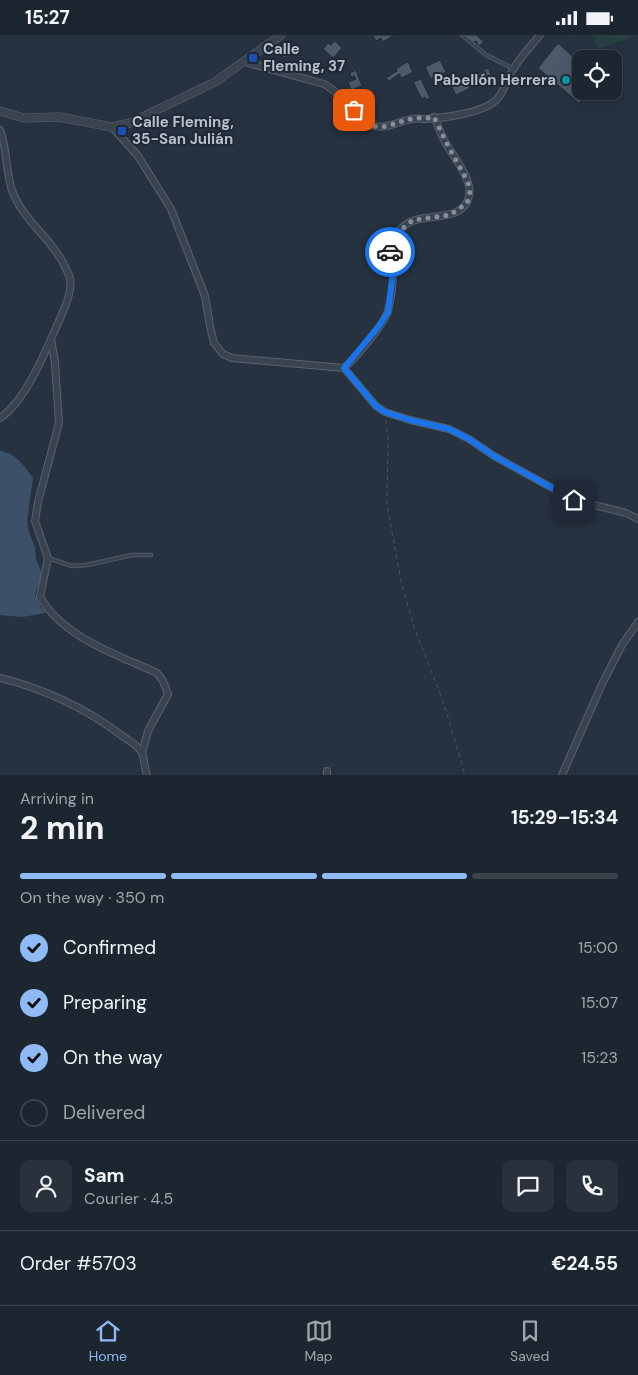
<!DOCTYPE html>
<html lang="en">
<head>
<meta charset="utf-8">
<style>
  body { margin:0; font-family:"DM Sans",sans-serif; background:#29323c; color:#f1f3f6; height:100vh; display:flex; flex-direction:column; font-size:19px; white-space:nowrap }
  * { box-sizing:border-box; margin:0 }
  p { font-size:16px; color:#a0a5ab }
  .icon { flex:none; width:28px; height:28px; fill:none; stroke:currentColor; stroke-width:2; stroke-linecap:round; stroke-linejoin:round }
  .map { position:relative; height:740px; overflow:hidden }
  .drawer { display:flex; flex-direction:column; background:#1c2630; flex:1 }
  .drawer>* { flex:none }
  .tools { position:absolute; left:572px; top:15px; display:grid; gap:10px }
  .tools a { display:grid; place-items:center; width:50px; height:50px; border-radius:10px; background:#1c2630; box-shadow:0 5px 20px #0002,0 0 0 1px #3a434c; font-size:25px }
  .pin { position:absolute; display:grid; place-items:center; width:42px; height:42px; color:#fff; margin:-21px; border-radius:10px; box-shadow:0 2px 8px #0006 }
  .courier { position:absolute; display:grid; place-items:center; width:50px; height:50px; margin:-25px; border:4px solid #1a73e8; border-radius:50%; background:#fff; color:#222; box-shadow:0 1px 6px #0007 }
  .head em { font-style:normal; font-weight:700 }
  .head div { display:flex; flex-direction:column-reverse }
  .head { display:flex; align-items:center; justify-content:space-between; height:85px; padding:0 20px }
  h1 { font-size:32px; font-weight:700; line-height:38px }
  .bar { display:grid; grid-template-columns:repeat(4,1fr); gap:8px 5px; align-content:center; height:60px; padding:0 20px }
  .bar i { height:6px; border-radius:4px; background:#3a434c }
  .bar .selected { background:#90baf6 }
  .bar p { grid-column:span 4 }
  .line { display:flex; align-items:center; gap:12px; padding:0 20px; border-top:1px solid #3a434c }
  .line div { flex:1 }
  .round { display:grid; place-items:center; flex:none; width:52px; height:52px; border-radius:10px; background:#29323c }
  ol { padding:0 20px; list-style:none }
  li { display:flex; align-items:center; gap:15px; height:55px }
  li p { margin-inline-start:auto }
  li .icon { padding:5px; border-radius:50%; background:#90baf6; color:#111; stroke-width:4 }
  li:last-child { color:#a0a5ab }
  li i { width:28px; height:28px; border:2px solid #3a434c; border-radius:50% }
  .status { display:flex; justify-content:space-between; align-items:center; height:35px; padding:0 25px; background:#1c2630; direction:ltr }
  .status svg { height:14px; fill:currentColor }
  .tabs { display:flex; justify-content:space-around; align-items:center; height:70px; border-top:1px solid #3a434c; background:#1c2630; font-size:14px; color:#a0a5ab }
  .tabs a { display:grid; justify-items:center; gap:2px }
  .tabs .selected { color:#90baf6 }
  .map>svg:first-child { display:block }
</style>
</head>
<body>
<div class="status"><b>15:27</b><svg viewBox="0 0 49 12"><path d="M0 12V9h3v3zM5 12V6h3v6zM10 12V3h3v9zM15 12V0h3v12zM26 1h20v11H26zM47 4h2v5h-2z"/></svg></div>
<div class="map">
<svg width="638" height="740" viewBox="0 0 638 740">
  <rect width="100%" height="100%" fill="#263240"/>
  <!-- green -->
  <path fill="#283f41" d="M 592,0 L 638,0 L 598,14 Z"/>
  <!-- water -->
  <path fill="#3c5069" d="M 0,416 C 14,417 26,432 33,443 L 27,487 L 29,497 L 35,512 L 36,524 L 42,538 L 35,560 L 40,571 L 46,578 L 22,582 L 0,580 Z"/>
  <!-- building -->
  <path fill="#4c5969" stroke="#212b37" d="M 374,0 L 394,0 L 383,7 L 381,3 L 376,6 L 373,1 Z
    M 465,0 L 476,0 L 484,7 L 479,11 L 476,6 L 472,8 Z
    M 335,6 L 342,13 L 333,23 L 323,14 L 328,8 L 331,10 Z
    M 289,7 L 292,10 L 290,13 L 292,14 L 285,23 L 275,16 Z
    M 558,8 L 581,29 L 581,56 L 589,56 L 579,68 L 538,33 Z
    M 440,25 L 446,37 L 431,44 L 425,32 Z
    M 407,27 L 411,31 L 410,32 L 413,37 L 402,43 L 399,39 L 389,46 L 386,43 L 397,36 L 396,34 Z
    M 488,33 L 493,44 L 482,50 L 477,39 Z
    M 356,35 L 362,51 L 351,55 L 348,47 L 356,44 L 354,41 L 351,42 L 350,38 Z
    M 464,42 L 470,53 L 456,60 L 449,47 L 454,43 L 455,47 L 459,43 L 460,44 Z
    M 421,44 L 430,63 L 426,65 L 425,62 L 422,64 L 420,61 L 419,62 L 420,60 L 413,47 Z"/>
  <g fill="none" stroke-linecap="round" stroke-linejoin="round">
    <defs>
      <path id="service" d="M 462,0 L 486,20 L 512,33
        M 48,523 L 72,531 L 87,530 L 132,520 L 151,520"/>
      <path id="minor" d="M 245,27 L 324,49 C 342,58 352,79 370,89 C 385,97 398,85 414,84 C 417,83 421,84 425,84 C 443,83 486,78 498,63 C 505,55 507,42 514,33 C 521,21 531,11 540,0
        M 112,92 L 138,121 L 171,174 L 205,261 L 210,291 L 214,308 L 223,319 L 232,323 L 344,333 C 355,324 384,289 388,276 C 391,264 393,251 393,238 C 393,216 383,209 404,191 C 423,175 463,190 469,161 C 473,145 453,121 445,107 C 441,99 438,91 434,82
        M 0,95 C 8,115 5,138 13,158 C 25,188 55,206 67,236 C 70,241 71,248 70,254 C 69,266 63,276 59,286 C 46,315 26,366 0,383
        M 51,304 L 55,327 L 59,388 L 38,467 L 35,486 L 48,523 L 40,562 C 64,603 116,619 157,638 L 163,646 L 168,659 L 148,696 L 142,718
        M 344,333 L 376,371 L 385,377 L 410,385 L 449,394 L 469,404 L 494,421 L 574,465 L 626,478 L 638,484
        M 0,643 C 44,654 85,673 121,700 C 128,705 138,710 142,718 C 145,724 144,733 147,740
        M 327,740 L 327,736
        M 562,740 L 602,649 L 622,610 L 638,587"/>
      <path id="tertiary" d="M 0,76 L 24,83 L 59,82 L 112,92 L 130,88 L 215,47 L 281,0"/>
    </defs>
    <!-- service casing -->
    <use href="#service" stroke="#58626e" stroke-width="4.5"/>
    <!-- minor casing -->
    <use href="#minor" stroke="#58626e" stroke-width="8"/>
    <!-- tertiary casing -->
    <use href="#tertiary" stroke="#58626e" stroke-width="9"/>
    <!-- path -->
    <path stroke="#465c5e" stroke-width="1" stroke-dasharray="4 4" stroke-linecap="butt" d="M 386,385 L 388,404 L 387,470 L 401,546 L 414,592 L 444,669 L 465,740"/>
    <!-- service -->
    <use href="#service" stroke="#3a4450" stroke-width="3"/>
    <!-- minor -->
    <use href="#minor" stroke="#3a4450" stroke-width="6"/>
    <!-- tertiary -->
    <use href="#tertiary" stroke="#3a4450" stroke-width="8"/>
  </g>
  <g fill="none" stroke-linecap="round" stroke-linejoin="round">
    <!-- done -->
    <path stroke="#848e9a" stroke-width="5" stroke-dasharray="0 9" d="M 354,75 C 379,101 381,91 411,84 C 418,82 427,84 434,82 L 446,107 L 468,147 L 470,159 L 467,168 L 450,180 L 413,185 L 395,200 L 389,210 L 390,217"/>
    <!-- route -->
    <path stroke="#1a73e8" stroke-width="6" d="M 390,217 L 393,238 L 388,277 L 379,291 L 344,333 L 376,371 L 385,377 L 410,385 L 449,394 L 469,404 L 494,421 L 574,465"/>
  </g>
  <!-- markers -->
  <g fill="#1a4fb4" stroke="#1f2935" stroke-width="2">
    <rect x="248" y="18" width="10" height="10" rx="2.5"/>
    <rect x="117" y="91" width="10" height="10" rx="2.5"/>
  </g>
  <circle fill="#0f9aa8" stroke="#1f2935" stroke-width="2" cx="566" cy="45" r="5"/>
  <g text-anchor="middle" stroke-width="4" stroke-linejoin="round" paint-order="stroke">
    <!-- poi labels -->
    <g font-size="15" font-weight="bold" fill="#b7bfcb" stroke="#1f2935" text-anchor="start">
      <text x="263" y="19">Calle<tspan x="263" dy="17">Fleming, 37</tspan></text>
      <text x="556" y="50" text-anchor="end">Pabellón Herrera</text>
      <text x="132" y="92">Calle Fleming,<tspan x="132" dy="17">35-San Julián</tspan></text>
    </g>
  </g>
</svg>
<div class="tools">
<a><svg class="icon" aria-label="locate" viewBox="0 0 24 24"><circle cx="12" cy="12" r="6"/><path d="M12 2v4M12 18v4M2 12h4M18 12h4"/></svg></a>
</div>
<div class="pin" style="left:354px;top:75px;background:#ea580c"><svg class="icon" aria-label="bag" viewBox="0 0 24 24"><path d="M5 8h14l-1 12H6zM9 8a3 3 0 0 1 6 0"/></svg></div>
<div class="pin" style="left:574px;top:465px;background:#1f2937"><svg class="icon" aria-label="home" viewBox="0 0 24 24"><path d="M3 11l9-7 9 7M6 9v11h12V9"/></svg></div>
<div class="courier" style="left:390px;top:217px"><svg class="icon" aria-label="car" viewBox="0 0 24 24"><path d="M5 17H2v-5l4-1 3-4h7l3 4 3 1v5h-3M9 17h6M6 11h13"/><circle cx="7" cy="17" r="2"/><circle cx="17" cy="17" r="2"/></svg></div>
</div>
<section class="drawer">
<div class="head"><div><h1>2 min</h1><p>Arriving in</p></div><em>15:29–15:34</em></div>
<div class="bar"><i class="selected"></i><i class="selected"></i><i class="selected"></i><i></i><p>On the way · 350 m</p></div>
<ol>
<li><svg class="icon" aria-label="check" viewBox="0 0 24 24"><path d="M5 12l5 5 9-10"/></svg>Confirmed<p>15:00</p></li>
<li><svg class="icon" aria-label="check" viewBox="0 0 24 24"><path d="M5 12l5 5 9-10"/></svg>Preparing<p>15:07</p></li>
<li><svg class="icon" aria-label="check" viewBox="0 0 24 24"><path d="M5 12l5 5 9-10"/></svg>On the way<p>15:23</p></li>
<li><i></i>Delivered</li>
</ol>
<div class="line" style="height:90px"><a class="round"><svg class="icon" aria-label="person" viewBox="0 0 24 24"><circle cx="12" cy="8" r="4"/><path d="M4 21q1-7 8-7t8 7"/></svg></a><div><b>Sam</b><p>Courier · 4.5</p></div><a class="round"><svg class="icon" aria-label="chat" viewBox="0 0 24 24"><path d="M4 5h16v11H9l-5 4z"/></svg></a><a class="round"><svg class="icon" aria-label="phone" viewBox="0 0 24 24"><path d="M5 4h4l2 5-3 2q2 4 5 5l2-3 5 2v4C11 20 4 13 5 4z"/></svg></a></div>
<div class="line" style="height:65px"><div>Order #5703</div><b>€24.55</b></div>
</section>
<nav class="tabs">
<a class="selected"><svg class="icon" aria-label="home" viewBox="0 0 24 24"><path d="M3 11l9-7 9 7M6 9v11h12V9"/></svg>Home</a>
<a><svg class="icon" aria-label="map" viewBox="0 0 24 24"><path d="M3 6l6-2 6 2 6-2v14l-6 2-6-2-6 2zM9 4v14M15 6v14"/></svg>Map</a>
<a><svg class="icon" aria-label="saved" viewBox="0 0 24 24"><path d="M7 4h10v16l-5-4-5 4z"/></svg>Saved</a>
</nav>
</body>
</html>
